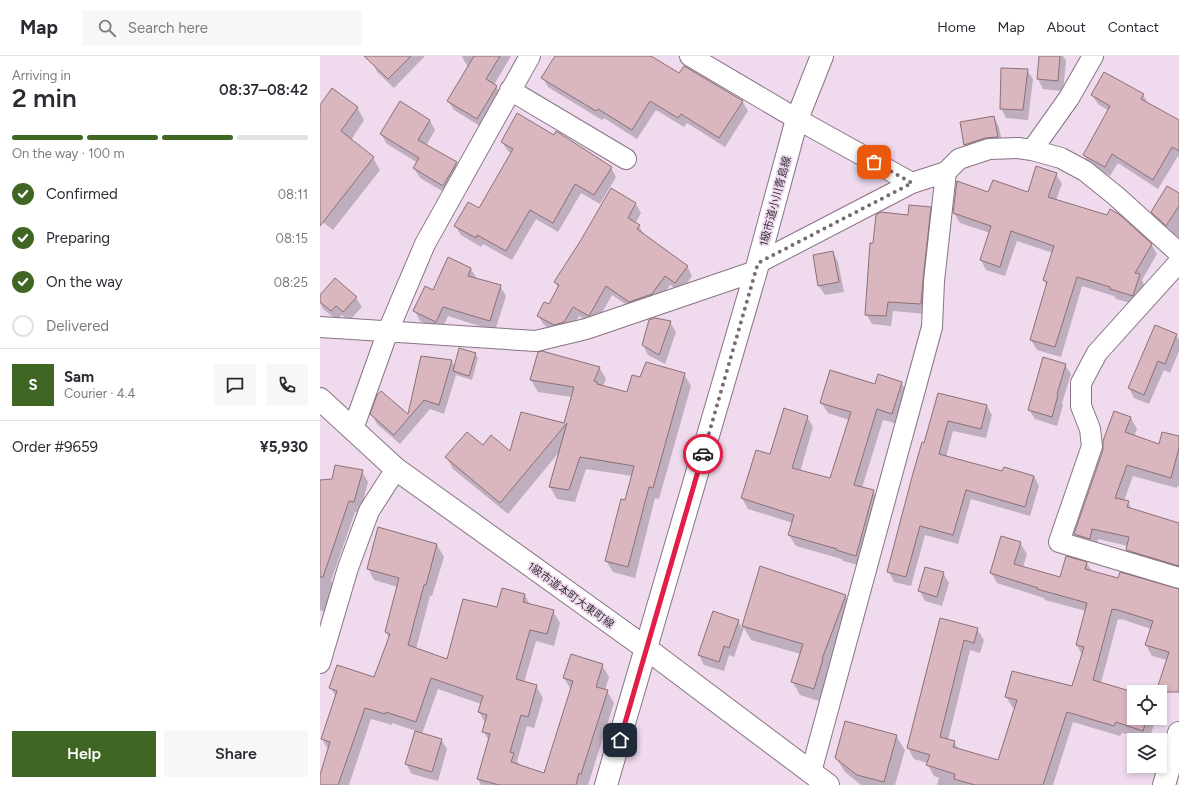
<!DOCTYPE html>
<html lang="en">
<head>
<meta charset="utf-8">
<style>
  body { margin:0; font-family:Figtree,"Noto Sans JP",sans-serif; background:#f7f7f7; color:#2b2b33; height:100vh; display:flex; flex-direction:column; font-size:15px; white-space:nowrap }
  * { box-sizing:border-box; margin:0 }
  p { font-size:13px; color:#7c7c81 }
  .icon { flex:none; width:22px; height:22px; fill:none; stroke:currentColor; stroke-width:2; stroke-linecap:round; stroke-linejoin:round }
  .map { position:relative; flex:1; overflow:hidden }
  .panel { display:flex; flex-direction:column; background:#fff; width:320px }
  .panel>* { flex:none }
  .controls { position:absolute; left:807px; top:629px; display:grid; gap:8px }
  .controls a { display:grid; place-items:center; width:40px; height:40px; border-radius:0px; background:#fff; box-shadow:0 2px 6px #0003; font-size:20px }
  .pin { position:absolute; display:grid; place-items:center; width:34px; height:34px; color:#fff; margin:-17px; border-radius:8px; box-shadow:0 2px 6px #0006 }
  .courier { position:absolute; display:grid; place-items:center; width:40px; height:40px; margin:-20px; border:3px solid #e11d48; border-radius:50%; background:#fff; color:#222; box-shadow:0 1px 5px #0007 }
  .overview em { font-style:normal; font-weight:600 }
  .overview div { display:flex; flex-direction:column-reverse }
  .overview { display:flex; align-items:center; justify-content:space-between; height:68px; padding:0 12px }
  h1 { font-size:26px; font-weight:600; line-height:30px }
  .bar { display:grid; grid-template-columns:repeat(4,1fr); gap:6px 4px; align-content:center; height:48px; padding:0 12px }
  .bar i { height:5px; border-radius:3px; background:#e1e1e2 }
  .bar .active { background:#3f6723 }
  .bar p { grid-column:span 4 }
  .line { display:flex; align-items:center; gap:10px; padding:0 12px; border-top:1px solid #e1e1e2 }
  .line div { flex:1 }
  .round { display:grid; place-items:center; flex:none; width:42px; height:42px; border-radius:0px; background:#f7f7f7 }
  ol { padding:0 12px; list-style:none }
  li { display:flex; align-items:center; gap:12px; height:44px }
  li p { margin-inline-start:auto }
  li .icon { padding:4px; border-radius:50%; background:#3f6723; color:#fff; stroke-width:4 }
  li:last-child { color:#7c7c81 }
  li i { width:22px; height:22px; border:2px solid #e1e1e2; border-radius:50% }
  .primary-button { display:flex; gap:8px; margin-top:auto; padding:8px 12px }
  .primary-button a { flex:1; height:46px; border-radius:0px; background:#3f6723; color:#fff; font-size:16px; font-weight:600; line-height:46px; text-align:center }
  .primary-button a+a { background:#f7f7f7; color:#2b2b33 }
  header { display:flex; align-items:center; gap:24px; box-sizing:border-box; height:56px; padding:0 20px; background:#fff; border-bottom:1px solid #e1e1e2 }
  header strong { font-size:19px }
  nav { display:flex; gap:22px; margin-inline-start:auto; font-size:14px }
  .search { width:280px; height:36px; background:#f7f7f7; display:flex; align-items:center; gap:10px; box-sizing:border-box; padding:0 14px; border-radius:0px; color:#7c7c81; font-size:15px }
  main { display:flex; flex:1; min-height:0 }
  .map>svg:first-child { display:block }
</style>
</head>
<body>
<header>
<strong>Map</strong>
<div class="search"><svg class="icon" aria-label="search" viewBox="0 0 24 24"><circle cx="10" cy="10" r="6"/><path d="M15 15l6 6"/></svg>Search here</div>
<nav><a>Home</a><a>Map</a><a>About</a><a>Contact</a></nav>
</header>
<main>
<section class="panel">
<div class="overview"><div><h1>2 min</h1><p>Arriving in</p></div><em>08:37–08:42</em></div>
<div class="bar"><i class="active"></i><i class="active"></i><i class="active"></i><i></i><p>On the way · 100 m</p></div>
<ol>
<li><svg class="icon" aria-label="check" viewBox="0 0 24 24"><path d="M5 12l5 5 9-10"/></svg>Confirmed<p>08:11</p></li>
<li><svg class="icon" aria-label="check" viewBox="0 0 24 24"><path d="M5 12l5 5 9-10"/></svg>Preparing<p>08:15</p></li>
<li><svg class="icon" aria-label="check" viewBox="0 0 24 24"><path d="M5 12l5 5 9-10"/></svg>On the way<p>08:25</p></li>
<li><i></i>Delivered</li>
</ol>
<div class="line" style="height:72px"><b class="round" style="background:#3f6723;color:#fff">S</b><div><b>Sam</b><p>Courier · 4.4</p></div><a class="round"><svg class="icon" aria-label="chat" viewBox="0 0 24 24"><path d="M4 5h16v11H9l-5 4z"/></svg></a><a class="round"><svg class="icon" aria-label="phone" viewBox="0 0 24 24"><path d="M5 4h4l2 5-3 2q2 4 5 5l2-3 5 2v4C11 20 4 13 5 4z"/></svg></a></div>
<div class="line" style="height:52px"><div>Order #9659</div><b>¥5,930</b></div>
<div class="primary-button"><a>Help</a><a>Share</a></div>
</section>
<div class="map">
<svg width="859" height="729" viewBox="0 0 859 729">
  <rect width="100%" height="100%" fill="#efdaee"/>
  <!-- shadow -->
  <path fill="#0003" d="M 57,0 L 105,0 L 74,32 L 57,16 L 52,6 Z
    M 143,0 L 191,0 L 174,29 L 176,30 L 182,40 L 163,72 L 134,54 L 128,45 L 148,11 L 142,1 Z
    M 236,0 L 311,0 L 422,45 L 428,55 L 405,91 L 367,67 L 364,71 L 336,54 L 317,83 L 284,62 L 282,64 L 228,31 L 223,22 Z
    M 720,0 L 743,0 L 746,5 L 743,35 L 723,33 L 718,23 Z
    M 707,14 L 713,23 L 708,64 L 686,62 L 681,52 Z
    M 785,17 L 823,39 L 829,48 L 859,66 L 859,101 L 858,100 L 838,133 L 798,107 L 790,120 L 769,108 L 764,99 L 789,55 L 778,48 L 772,39 Z
    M 0,50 L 37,51 L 44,64 L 31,84 L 53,102 L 60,114 L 13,174 L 0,164 Z
    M 674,61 L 679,71 L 683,91 L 650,99 L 644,89 L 641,67 Z
    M 110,65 L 115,74 L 106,90 L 136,107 L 142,116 L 129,139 L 100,122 L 94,112 L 98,107 L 67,88 L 61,78 Z
    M 182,86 L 291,111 L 296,121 L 280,148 L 261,137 L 238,176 L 216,163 L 192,204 L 163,188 L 161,191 L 141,179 L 135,170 L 159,154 L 192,98 L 188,95 Z
    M 736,118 L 742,128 L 736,144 L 831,188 L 837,198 L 822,224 L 824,229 L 818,249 L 796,243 L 794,240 L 762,230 L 741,301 L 717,294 L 711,284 L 727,230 L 724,224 L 733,197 L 697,185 L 685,220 L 666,214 L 661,204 L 670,177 L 640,167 L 634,157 L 669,137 L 708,137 Z
    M 859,138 L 859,185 L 837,166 L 832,156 Z
    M 316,148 L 321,157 L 315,168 L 319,170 L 324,179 L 367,210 L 372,220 L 361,236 L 350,229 L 337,248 L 316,255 L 292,239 L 275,269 L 259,260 L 250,276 L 240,278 L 224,269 L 218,260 L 229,249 L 238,232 L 235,226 Z
    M 610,152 L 616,162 L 607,258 L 573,255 L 571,270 L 552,268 L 546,258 L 554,188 L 589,160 Z
    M 513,196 L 518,206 L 524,236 L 505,239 L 499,230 L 494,200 Z
    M 128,203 L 151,213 L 157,223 L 180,230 L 186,240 L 175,275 L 128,260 L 121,275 L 100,265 L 95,255 L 113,235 Z
    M 0,241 L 36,242 L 42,251 L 29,265 L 22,259 L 17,264 L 3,253 L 0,247 Z
    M 350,266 L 356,276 L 345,308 L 328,299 L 323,289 Z
    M 856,279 L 859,284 L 859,295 L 850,317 L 844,314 L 829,348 L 814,342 L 809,332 Z
    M 155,298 L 158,302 L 152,324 L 136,319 L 124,358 L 110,353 L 80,388 L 57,368 L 52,358 L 89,360 L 132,305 L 135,311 Z
    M 723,302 L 745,309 L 751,318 L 742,347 L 743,349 L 737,370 L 715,363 L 709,354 Z
    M 279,311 L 286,323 L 283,330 L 308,337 L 320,322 L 364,318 L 371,330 L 339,443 L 335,442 L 315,522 L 293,516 L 286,505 L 313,420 L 266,413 L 255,446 L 237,443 L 230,431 L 240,395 L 188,458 L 133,413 L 127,402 L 163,390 L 190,396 L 244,368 L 252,341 L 218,336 L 211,324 Z
    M 581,327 L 588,337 L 578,368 L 563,364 L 542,432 L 553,435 L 559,446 L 542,510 L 523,505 L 522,503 L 476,490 L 469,479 L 473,467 L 428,453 L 422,442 L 451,399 L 487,361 L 493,371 L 480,416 L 511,424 L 529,364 L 508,357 L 501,346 L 556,329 Z
    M 618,338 L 667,350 L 672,359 L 666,382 L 633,375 L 626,401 L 683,416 L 714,420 L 719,430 L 710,460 L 651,443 L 638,488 L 605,479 L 591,530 L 574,526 L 569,516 Z
    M 795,356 L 811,362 L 817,373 L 814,381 L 839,390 L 859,381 L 859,430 L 857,430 L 857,432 L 813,420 L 804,445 L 808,446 L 812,454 L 859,468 L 859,518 L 813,505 L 807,494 L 808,490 L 778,483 L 776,493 L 761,489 L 755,478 L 784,394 Z
    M 42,415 L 48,426 L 40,457 L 35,456 L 11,525 L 15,531 L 6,556 L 0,554 L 0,425 L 13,424 Z
    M 59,473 L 117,489 L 124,501 L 112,540 L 110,540 L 96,593 L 128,604 L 177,553 L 205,539 L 210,549 L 233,555 L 240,567 L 234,590 L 216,585 L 204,627 L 216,630 L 223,642 L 214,672 L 207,670 L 197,705 L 200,709 L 225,718 L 251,634 L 244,622 L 282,609 L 289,621 L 285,634 L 287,635 L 294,647 L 268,729 L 161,729 L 158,723 L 169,685 L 164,676 L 166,668 L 159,656 L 161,648 L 118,633 L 102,678 L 121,683 L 127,693 L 118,725 L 92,718 L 86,708 L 96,675 L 72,667 L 72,669 L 51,663 L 29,729 L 0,729 L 0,722 L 9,695 L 2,683 L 16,641 L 11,632 L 54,623 L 69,582 L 66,576 L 78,531 L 54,524 L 48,512 Z
    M 700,487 L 707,498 L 703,511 L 741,522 L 767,507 L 772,516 L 799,523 L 859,534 L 859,625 L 847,604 L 832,600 L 826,589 L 831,573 L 801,563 L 801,564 L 798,563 L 781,627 L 814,637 L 814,662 L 836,662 L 829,684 L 802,677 L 800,680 L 753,666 L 733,729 L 617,729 L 619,722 L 614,720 L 608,709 L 608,707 L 594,703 L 588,692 L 620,564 L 657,573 L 664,584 L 660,597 L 650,594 L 628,684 L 634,686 L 639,694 L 679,705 L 696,652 L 693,652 L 686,641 L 752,632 L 762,599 L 757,589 L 766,555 L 725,544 L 724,542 L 677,527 L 671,516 Z
    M 441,511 L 525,540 L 533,554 L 502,646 L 480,639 L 472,625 L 481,598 L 431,584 L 424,572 L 414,601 L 409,599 L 404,615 L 384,609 L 379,599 L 418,565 L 422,572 Z
    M 623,517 L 629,527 L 622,550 L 605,545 L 600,535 Z
    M 576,680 L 585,694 L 575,729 L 541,729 L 525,716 L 516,702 Z"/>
  <!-- building -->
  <path fill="#dab6bf" stroke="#8b7077" d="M 44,0 L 91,0 L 68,23 Z
    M 154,0 L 180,0 L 166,23 L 177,30 L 157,63 L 127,45 Z
    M 235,0 L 331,0 L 359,17 L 364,10 L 423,45 L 399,82 L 361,58 L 358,62 L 330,45 L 312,74 L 278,53 L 276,55 L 221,22 Z
    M 719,0 L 740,0 L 738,25 L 717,23 Z
    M 681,12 L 708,13 L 703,54 L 680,53 Z
    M 784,16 L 824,38 L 821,43 L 859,64 L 859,95 L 852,91 L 833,124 L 792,98 L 785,111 L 763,99 L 790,50 L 771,39 Z
    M 12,32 L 38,51 L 21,75 L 54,101 L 0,170 L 0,49 Z
    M 80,45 L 110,64 L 98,84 L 137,106 L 123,130 L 93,112 L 99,102 L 60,78 Z
    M 197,57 L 234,79 L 236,75 L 292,111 L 274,139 L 255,128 L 233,167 L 210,154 L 186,195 L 157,179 L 156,182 L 134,170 L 148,146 L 159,152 L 193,93 L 181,86 Z
    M 674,60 L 678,81 L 665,82 L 644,89 L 640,66 Z
    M 716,110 L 737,117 L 728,141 L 787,159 L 790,153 L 800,159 L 832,188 L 815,217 L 820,218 L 813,240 L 790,233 L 790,231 L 757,221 L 735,291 L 710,284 L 727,226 L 723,224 L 734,190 L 691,175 L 680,211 L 660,204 L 671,170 L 633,157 L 637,125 L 668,136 L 673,124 L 708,136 Z
    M 847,130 L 859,137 L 859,150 L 846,170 L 831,156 Z
    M 291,132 L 316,147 L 308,162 L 320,169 L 317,173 L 368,210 L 355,227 L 345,220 L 332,238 L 309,246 L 286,230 L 269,260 L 253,251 L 244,266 L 234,269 L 217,260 L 224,246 L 229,248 L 239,229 L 234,226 L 261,184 Z
    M 589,149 L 611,151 L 603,224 L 601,248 L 568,246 L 566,260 L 545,259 L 550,187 L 553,187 L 556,159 L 561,156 L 588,159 Z
    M 513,195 L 519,226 L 498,230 L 493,199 Z
    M 128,201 L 151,212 L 148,220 L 181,229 L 170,265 L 123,251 L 116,266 L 93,255 L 105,230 L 113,234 Z
    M 15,222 L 37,241 L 23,256 L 16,250 L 11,255 L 0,246 L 0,239 Z
    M 335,262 L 351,265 L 339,299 L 322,289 L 329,264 Z
    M 835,269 L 857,278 L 845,308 L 838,305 L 824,339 L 808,332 Z
    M 139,292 L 156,297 L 149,320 L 133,315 Z
    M 222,295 L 280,311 L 274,325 L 277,326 L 277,328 L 307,336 L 312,319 L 320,321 L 326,306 L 365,317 L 333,432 L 329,431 L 308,511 L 285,505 L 301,443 L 305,444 L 314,410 L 260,401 L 249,434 L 229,431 L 247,367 L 180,447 L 125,401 L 147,376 L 163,389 L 171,379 L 190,395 L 201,356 L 244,367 L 254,331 L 210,324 L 218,296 Z
    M 101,300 L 132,304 L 119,349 L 104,344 L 74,379 L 50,358 L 57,339 L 61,335 L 88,358 Z
    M 723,301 L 746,308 L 737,338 L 738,339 L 732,361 L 708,354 Z
    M 510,314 L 555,328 L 558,318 L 582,326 L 572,358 L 557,353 L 534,429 L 554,434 L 536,500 L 516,494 L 517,493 L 468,479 L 474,459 L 421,442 L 436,394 L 450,398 L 464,352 L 488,360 L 472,412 L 510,422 L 531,356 L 500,347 Z
    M 618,337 L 667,349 L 661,373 L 628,365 L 619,398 L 682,415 L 684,411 L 714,420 L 705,451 L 646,434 L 633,479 L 600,470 L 586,521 L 567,516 L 592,421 L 602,386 L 604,387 Z
    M 794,355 L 811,361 L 805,376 L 839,388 L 842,376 L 859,380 L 859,392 L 851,422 L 807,409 L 795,442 L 809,445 L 807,451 L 859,467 L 859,510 L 806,494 L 809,481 L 772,473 L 770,483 L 754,478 L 783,394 L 783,385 Z
    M 15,409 L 43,414 L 34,446 L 29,445 L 3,521 L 0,521 L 0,424 L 12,423 Z
    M 58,471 L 117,488 L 106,529 L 104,529 L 88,589 L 127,603 L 143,543 L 177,551 L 182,532 L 205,538 L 203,546 L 234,554 L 227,578 L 210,574 L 196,623 L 217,629 L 208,661 L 201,659 L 190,696 L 194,697 L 191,706 L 224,717 L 253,625 L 243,622 L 251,598 L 283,608 L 276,631 L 288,634 L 261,718 L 259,717 L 256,729 L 179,729 L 157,723 L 170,678 L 162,676 L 167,659 L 158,656 L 163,640 L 111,622 L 96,666 L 66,656 L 65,658 L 45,652 L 18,729 L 0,729 L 0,719 L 10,686 L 1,683 L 17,635 L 9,632 L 17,609 L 54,621 L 70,578 L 65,576 L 79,522 L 47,513 Z
    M 681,480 L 701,486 L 694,508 L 740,521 L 746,500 L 767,506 L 765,513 L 798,522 L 800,516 L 859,533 L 859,636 L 836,636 L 849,596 L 825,589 L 833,565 L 795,553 L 795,554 L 792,553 L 773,624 L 813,636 L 815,632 L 828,636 L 814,636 L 814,662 L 827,662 L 823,675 L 796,666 L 794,670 L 747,656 L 723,729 L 655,729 L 634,723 L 635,718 L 606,709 L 610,699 L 587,692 L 620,562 L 658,572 L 654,587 L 644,584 L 620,681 L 635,685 L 633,691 L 678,704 L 697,644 L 685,641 L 692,615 L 752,630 L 764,591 L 756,589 L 767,547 L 717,533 L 718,532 L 670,517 Z
    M 440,510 L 526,539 L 502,603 L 503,603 L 494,633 L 471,626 L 483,588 L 422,570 Z
    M 605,511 L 624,516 L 617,541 L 598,535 Z
    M 393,555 L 419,564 L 409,592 L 404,590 L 399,606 L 378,599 Z
    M 525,665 L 577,679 L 564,726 L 537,719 L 515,702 Z
    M 95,675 L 122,683 L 112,716 L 85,708 Z"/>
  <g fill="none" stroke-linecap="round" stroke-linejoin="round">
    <defs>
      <path id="minor" d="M 370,0 L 477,63 L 592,127
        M 190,34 L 306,103
        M 712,94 L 749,42 L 773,0
        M 859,206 L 777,297 L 761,327 L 761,350 L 770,373 L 772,390 L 739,486 L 859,522
        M 438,207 L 592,127 L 626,116 L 639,103 L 669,93 L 698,92 L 712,94 L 741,102 L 765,115 L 796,140 L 859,197
        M 0,271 L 216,285 L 266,273 L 436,215
        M 33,373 L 68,275 L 105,188 L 210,0
        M 0,607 L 28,512 L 49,455 L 76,413
        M 491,716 L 612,271 L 614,225 L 626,116"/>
      <path id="tertiary" d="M 0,343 L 76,413 L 327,593 L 508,729
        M 286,729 L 436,215 L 477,63 L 502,0
        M 844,729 L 859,677"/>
    </defs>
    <!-- minor casing -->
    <use href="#minor" stroke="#877485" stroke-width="22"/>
    <!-- tertiary casing -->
    <use href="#tertiary" stroke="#877485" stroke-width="24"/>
    <!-- minor -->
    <use href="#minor" stroke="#fff" stroke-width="20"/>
    <!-- tertiary -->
    <use href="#tertiary" stroke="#fff" stroke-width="22"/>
  </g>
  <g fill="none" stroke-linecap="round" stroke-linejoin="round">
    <!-- done -->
    <path stroke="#776b77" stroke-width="4" stroke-dasharray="0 7.2" d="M 383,398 L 438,207 L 592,127 L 554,106"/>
    <!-- route -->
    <path stroke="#e11d48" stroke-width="5" d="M 300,684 L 383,398"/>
  </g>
  <g text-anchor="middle" stroke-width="3.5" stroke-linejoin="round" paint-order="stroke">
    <!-- street labels -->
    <g font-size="11" fill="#372f37" stroke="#efdaee">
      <text transform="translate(455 145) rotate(-75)" y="4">1級市道小川青島線</text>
      <text transform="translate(251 539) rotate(36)" y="4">1級市道本町大東町線</text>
    </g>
  </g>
</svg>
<div class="controls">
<a><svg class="icon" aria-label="locate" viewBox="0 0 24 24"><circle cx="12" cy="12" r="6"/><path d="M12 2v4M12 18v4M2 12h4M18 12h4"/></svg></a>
<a><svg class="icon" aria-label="layers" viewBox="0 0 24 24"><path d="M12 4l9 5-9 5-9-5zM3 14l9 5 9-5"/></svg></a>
</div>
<div class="pin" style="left:554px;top:106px;background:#ea580c"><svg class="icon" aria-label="bag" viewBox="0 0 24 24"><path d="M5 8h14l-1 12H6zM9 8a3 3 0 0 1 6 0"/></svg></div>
<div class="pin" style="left:300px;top:684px;background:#1f2937"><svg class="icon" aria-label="home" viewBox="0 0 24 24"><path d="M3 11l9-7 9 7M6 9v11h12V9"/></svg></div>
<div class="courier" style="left:383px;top:398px"><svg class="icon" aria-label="car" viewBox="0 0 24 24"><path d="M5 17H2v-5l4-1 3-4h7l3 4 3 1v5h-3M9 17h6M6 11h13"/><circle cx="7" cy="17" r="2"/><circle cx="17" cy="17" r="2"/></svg></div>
</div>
</main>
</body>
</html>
